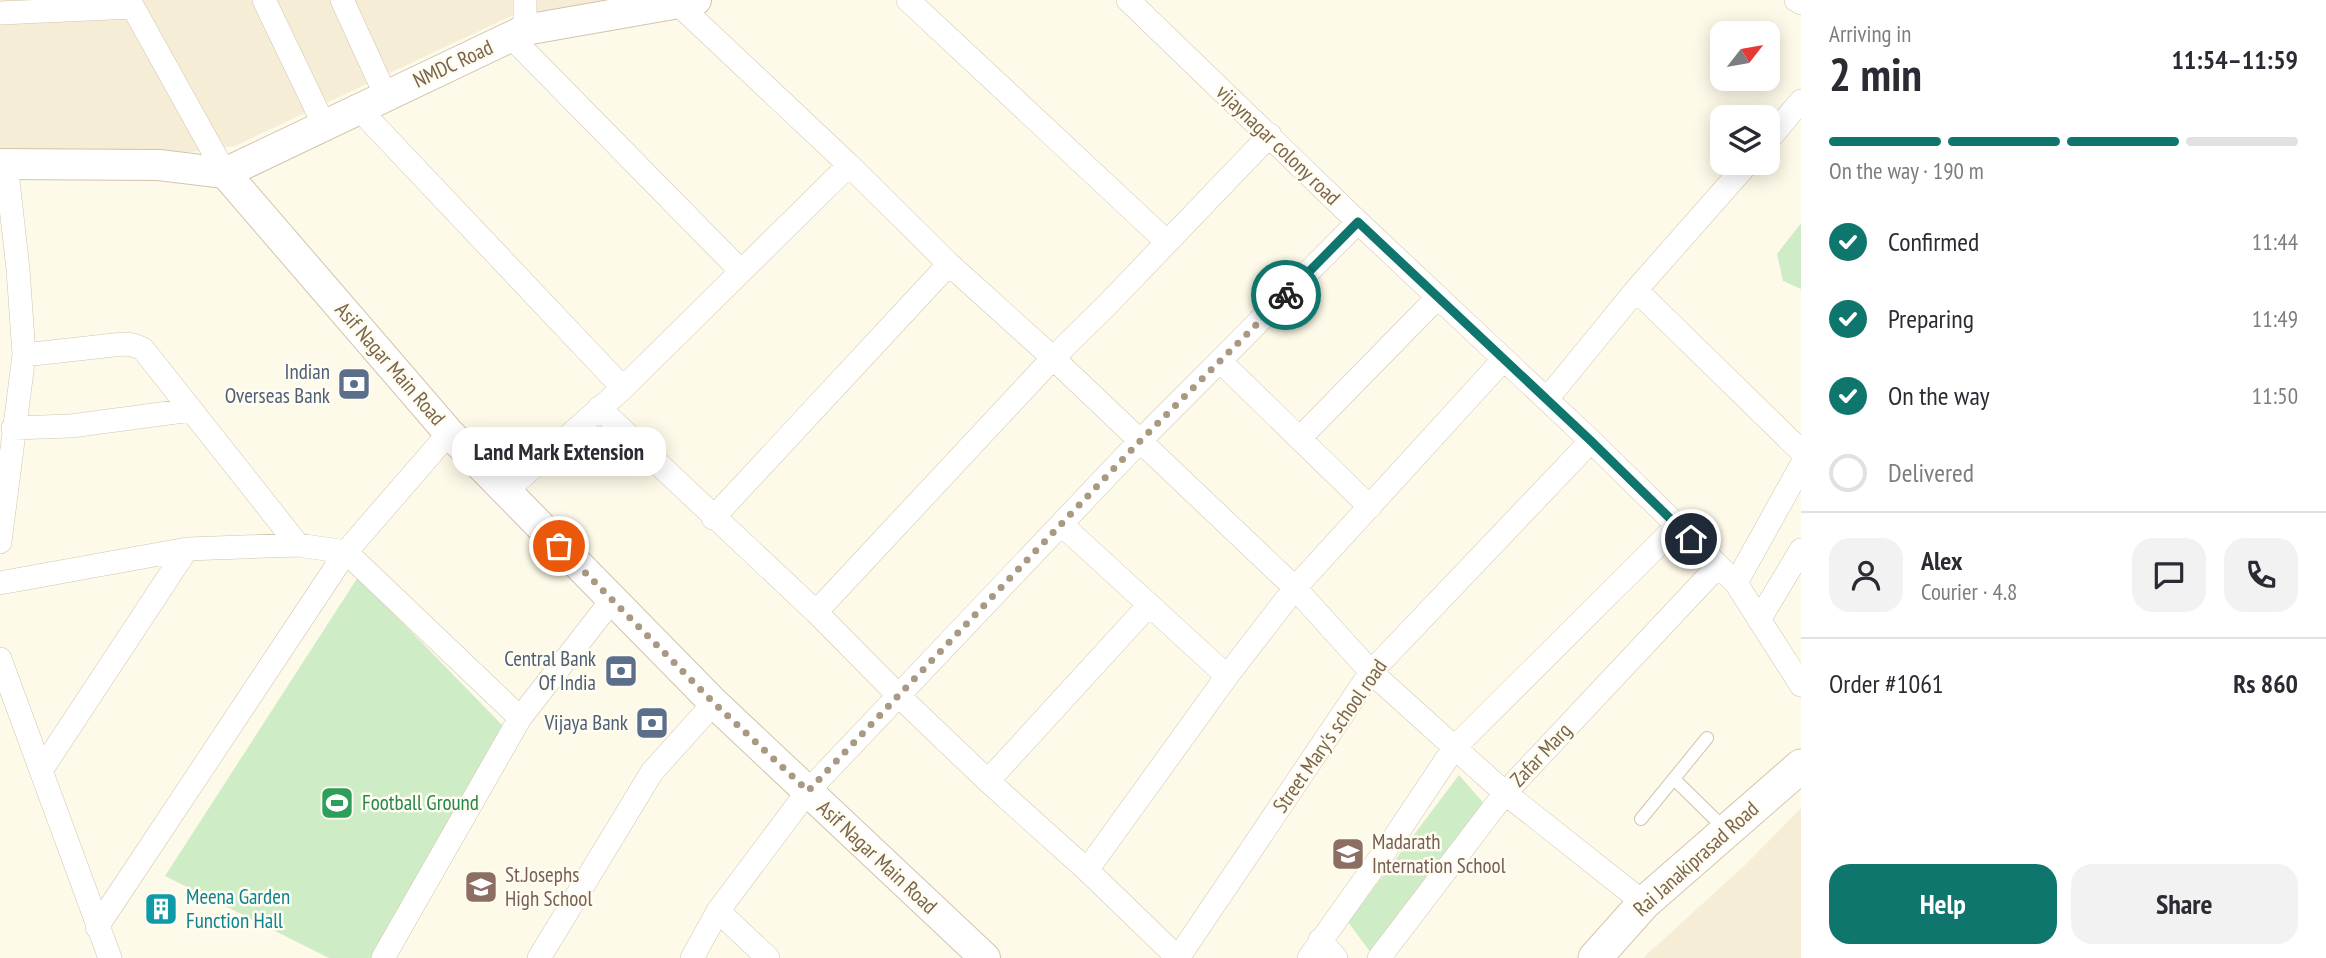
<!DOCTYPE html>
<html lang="en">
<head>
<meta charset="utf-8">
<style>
  body { margin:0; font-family:"PT Sans Narrow",sans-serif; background:#f2f2f3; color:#2b2b33; height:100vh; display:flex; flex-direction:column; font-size:26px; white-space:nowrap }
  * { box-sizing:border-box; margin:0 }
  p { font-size:23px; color:#7c7c81 }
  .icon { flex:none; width:38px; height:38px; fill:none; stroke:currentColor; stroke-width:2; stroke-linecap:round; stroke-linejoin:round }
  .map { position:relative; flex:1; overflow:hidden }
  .panel { display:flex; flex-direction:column; background:#fff; width:525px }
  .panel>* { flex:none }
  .needle { width:46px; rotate:59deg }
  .tools { position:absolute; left:1710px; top:21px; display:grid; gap:14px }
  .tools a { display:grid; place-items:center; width:70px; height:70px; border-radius:14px; background:#fff; box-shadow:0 4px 18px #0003; font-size:35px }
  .pin { position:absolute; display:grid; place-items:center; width:60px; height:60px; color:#fff; margin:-30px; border:4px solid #fff; border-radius:50%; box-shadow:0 2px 7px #0007 }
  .courier { position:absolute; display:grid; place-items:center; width:70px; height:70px; margin:-35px; border:5px solid #0f766e; border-radius:50%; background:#fff; color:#222; box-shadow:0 2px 9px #0007 }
  .bubble { position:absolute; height:49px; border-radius:21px; background:#fff; box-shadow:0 4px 18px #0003; font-size:23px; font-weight:600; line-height:49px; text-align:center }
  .headline em { font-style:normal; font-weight:600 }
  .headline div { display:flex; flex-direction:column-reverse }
  .headline { display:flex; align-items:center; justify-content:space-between; height:119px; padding:0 28px }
  h1 { font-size:46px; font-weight:600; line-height:52px }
  .bar { display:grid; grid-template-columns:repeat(4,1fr); gap:10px 7px; align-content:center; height:84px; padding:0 28px }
  .bar i { height:9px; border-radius:5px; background:#e1e1e2 }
  .bar .selected { background:#0f766e }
  .bar p { grid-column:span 4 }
  .line { display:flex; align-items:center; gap:18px; padding:0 28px; border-top:2px solid #e1e1e2 }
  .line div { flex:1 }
  .round { display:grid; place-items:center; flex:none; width:74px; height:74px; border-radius:21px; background:#f2f2f3 }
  ol { padding:0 28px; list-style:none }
  li { display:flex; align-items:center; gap:21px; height:77px }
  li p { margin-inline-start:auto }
  li .icon { padding:7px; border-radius:50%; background:#0f766e; color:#fff; stroke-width:4 }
  li:last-child { color:#7c7c81 }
  li i { width:38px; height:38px; border:4px solid #e1e1e2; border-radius:50% }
  .button { display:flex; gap:14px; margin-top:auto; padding:14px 28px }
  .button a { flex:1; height:80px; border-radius:21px; background:#0f766e; color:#fff; font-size:28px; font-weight:600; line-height:80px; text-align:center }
  .button a+a { background:#f2f2f3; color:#2b2b33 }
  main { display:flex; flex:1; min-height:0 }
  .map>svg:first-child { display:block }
</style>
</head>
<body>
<main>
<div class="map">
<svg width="1801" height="958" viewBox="0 0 1801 958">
  <rect width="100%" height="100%" fill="#fefae9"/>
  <!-- residential -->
  <path fill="#f6edd7" d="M 0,0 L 618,0 L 511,16 L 235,146 L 176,154 L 0,150 Z
    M 1801,808 L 1801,958 L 1643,958 L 1746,864 Z"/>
  <!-- park -->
  <path fill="#ceedc6" d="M 1801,223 L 1801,289 L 1783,281 L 1777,254 Z
    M 358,577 L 506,729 L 373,958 L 329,958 L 165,876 Z
    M 1459,775 L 1487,807 L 1371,953 L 1348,922 Z"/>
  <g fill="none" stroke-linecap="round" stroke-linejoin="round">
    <defs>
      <path id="service" d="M 1674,779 L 1726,830
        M 1641,819 L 1707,738"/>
      <path id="minor" d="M 129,0 L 225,173
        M 264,0 L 324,125
        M 342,0 L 386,96
        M 525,0 L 525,30
        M 908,0 L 1167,242
        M 1128,0 L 1358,222 L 1591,441 L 1736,583 L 1801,685
        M 1796,0 L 1801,3
        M 678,4 L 849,165 L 949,264 L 1053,358 L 1295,588 L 1371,672 L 1505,793 L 1644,903
        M 0,13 L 133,7
        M 511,37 L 741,271
        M 359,109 L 623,388
        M 1768,140 L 1801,101
        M 1636,290 L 1801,451
        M 24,355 L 123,344 L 133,345 L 143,349 L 298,545
        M 1220,361 L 1370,507
        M 1547,399 L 1636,290 L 1748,163
        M 599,408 L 816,612 L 899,696 L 988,781 L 1087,870 L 1178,958 L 1371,672 L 1591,441
        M 13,428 L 71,426 L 191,410
        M 1300,438 L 1438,297
        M 506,491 L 623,388 L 849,165
        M 713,518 L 949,264
        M 1062,525 L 1227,676
        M 0,542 L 24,355 L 18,269 L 6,163
        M 0,583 L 187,549 L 298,545 L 346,552 L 520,718
        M 1736,583 L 1801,466
        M 816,612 L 1053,358 L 1107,305 L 1270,135
        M 1759,620 L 1801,550
        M 0,659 L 110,958
        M 42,769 L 187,549
        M 988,781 L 1149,605
        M 1087,870 L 1227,676 L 1295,588 L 1504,359
        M 718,911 L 768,958
        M 97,927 L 346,552 L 449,433
        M 1320,940 L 1336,958
        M 383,958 L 520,718 L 612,600
        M 539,958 L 652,772 L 714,703
        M 692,958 L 718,911 L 808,791 L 1139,442 L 1358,222
        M 1309,958 L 1392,841 L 1454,748 L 1677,526
        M 1379,958 L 1505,793 L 1718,566"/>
      <path id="tertiary" d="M 0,164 L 159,165 L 225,173
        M 225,173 L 449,433 L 506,491 L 714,703 L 985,958
        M 225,173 L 525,30 L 696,0"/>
      <path id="secondary" d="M 1595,958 L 1644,903 L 1801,766"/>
    </defs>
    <!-- service casing -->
    <use href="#service" stroke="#d2c4ad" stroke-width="14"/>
    <!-- minor casing -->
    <use href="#minor" stroke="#d2c4ad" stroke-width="24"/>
    <!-- tertiary casing -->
    <use href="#tertiary" stroke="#d2c4ad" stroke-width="32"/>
    <!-- secondary casing -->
    <use href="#secondary" stroke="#d5c5ab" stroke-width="35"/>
    <!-- service -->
    <use href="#service" stroke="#fff" stroke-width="12"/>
    <!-- minor -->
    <use href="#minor" stroke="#fff" stroke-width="23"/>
    <!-- tertiary -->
    <use href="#tertiary" stroke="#fff" stroke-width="30"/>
    <!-- secondary -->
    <use href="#secondary" stroke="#fff" stroke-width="33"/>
  </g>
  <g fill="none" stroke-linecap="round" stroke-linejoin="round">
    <!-- done -->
    <path stroke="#a99982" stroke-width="7" stroke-dasharray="0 12.6" d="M 559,546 L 714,703 L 808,791 L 1139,442 L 1286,295"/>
    <!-- route -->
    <path stroke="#0f766e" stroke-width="9" d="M 1286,295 L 1358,222 L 1591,441 L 1691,539"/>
  </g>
  <!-- icons -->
  <defs>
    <symbol id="bank-square" viewBox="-11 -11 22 22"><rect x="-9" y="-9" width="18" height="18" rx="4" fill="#5c6f8a" stroke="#fffcf1"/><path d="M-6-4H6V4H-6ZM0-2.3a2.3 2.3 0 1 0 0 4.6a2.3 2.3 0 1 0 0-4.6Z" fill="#fff"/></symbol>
    <symbol id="stadium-square" viewBox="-11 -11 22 22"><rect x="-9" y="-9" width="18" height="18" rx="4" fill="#2e9e5b" stroke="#fffcf1"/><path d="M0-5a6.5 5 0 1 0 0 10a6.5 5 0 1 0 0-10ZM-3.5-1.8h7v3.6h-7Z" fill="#fff"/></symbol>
    <symbol id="school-square" viewBox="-11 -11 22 22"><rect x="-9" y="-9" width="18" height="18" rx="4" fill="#8d6e63" stroke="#fffcf1"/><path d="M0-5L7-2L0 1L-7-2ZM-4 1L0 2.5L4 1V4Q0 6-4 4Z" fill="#fff"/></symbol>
    <symbol id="building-square" viewBox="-11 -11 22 22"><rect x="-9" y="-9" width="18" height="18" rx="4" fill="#0f9aa8" stroke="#fffcf1"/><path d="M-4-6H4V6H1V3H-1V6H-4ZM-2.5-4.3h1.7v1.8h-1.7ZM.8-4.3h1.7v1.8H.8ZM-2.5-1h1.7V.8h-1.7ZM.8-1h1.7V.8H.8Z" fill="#fff"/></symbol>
  </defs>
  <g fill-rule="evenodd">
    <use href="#bank-square" x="335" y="365" width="38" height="38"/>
    <use href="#bank-square" x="602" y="652" width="38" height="38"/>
    <use href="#bank-square" x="633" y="704" width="38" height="38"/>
    <use href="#stadium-square" x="318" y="784" width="38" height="38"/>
    <use href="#school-square" x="1329" y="835" width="38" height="38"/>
    <use href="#school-square" x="462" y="868" width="38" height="38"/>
    <use href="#building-square" x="142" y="890" width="38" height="38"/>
  </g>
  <g text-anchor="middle" stroke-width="5" stroke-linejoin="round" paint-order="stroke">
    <!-- street labels -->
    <g font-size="21" fill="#7b654a" stroke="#fffcf1">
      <text transform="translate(453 64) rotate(-25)" y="7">NMDC Road</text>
      <text transform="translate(1278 145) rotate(44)" y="7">vijaynagar colony road</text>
      <text transform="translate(390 364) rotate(49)" y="7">Asif Nagar Main Road</text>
      <text transform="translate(1330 736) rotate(-55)" y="7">Street Mary's school road</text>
      <text transform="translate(1541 755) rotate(-47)" y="7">Zafar Marg</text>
      <text transform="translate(877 857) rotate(43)" y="7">Asif Nagar Main Road</text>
      <text transform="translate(1696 859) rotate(-42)" y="7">Rai Janakiprasad Road</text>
    </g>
    <!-- service labels -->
    <g font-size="21" fill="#4e5e75" stroke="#fffcf1" text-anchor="end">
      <text x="330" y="379">Indian<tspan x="330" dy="24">Overseas Bank</tspan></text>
      <text x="596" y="666">Central Bank<tspan x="596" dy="24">Of India</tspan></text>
      <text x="628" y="730">Vijaya Bank</text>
    </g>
    <!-- leisure labels -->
    <g font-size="21" fill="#27864d" stroke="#fffcf1" text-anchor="start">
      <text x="362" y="810">Football Ground</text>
    </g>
    <!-- education labels -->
    <g font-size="21" fill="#785e54" stroke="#fffcf1" text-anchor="start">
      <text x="1372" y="849">Madarath<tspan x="1372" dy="24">Internation School</tspan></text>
      <text x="505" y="882">St.Josephs<tspan x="505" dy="24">High School</tspan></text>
    </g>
    <!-- culture labels -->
    <g font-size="21" fill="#0d838f" stroke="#fffcf1" text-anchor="start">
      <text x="186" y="904">Meena Garden<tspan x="186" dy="24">Function Hall</tspan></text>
    </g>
  </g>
</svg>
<div class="tools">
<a><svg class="needle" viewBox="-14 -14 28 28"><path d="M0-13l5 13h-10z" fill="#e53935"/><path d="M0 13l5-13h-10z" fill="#7c7c81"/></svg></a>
<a><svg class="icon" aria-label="layers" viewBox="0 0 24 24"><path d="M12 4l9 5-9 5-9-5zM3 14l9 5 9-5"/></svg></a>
</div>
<div class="pin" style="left:559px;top:546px;background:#ea580c"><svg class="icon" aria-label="bag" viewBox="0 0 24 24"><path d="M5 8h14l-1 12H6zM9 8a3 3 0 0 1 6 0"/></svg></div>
<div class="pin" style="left:1691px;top:539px;background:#1f2937"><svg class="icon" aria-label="home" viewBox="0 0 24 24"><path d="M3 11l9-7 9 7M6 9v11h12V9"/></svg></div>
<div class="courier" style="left:1286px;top:295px"><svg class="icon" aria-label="bike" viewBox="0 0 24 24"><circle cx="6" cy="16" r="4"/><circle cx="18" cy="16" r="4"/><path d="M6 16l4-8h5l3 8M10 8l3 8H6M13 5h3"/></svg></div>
<div class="bubble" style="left:452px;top:427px;width:214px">Land Mark Extension</div>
</div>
<section class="panel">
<div class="headline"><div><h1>2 min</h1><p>Arriving in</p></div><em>11:54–11:59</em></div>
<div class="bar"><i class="selected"></i><i class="selected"></i><i class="selected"></i><i></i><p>On the way · 190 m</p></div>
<ol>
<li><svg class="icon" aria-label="check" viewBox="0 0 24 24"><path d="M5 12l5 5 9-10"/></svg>Confirmed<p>11:44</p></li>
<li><svg class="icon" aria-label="check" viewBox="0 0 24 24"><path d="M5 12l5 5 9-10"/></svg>Preparing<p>11:49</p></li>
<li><svg class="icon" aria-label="check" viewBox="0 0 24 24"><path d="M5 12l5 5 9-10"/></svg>On the way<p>11:50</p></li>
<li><i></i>Delivered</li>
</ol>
<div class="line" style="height:126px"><a class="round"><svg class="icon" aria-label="person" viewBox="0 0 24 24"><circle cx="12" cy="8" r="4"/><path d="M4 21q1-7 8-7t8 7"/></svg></a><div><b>Alex</b><p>Courier · 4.8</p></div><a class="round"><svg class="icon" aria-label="chat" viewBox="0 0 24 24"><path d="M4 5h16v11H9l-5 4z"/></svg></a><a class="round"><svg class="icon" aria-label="phone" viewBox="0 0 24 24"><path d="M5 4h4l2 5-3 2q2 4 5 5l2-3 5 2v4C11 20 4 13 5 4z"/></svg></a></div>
<div class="line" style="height:91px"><div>Order #1061</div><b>Rs 860</b></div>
<div class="button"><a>Help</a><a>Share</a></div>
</section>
</main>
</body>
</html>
